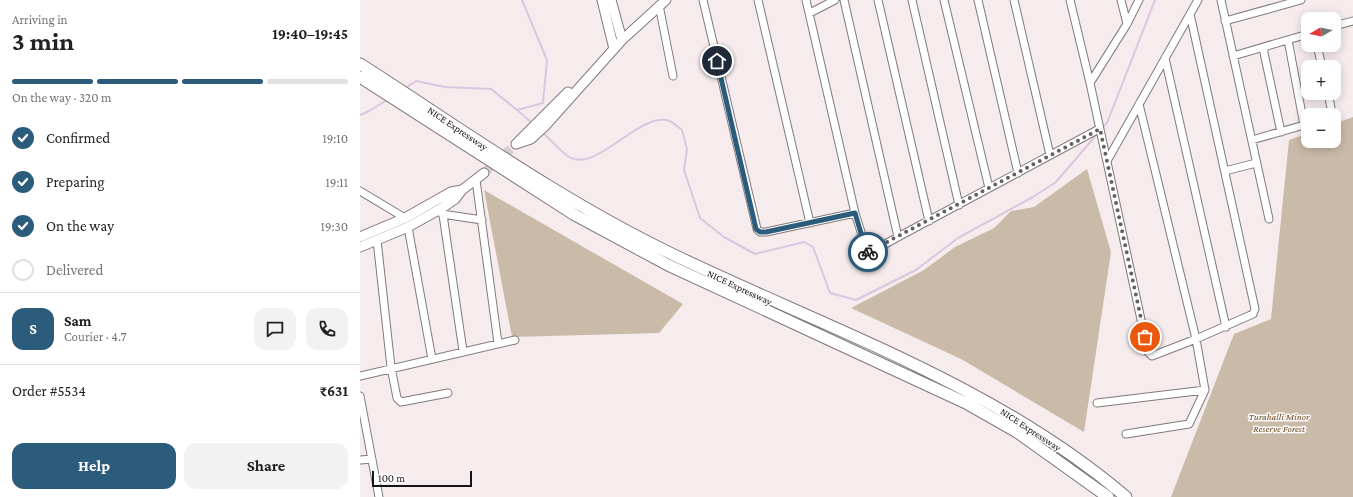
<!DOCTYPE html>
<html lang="en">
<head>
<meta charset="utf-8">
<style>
  body { margin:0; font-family:"Crimson Pro",serif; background:#f2f2f2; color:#202124; height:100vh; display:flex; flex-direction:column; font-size:15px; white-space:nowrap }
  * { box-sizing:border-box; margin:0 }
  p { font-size:13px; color:#757577 }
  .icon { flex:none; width:22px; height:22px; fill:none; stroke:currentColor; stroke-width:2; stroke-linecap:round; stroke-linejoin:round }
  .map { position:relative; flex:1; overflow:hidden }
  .details { display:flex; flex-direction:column; background:#fff; width:360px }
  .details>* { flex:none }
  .needle { width:26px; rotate:260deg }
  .tools { position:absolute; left:941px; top:12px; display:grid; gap:8px }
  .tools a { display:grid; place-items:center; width:40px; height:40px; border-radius:8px; background:#fff; box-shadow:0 2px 10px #0003; font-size:20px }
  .scale { position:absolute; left:12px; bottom:10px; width:100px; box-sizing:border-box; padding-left:4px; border:2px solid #181415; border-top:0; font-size:11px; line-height:14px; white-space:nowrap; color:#181415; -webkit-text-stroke:3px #fefcfc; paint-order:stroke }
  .pin { position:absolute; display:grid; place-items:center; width:34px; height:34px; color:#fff; margin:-17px; border:2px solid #fff; border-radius:50%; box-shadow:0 1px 4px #0007 }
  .courier { position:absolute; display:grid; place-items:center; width:40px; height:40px; margin:-20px; border:3px solid #2c5c7b; border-radius:50%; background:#fff; color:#222; box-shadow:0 1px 5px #0007 }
  .summary em { font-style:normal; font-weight:700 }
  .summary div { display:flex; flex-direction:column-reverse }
  .summary { display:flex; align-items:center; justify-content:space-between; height:68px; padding:0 12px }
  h1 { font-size:26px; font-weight:700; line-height:30px }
  .bar { display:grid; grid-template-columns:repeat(4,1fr); gap:6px 4px; align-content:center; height:48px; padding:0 12px }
  .bar i { height:5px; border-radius:3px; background:#e0e0e0 }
  .bar .selected { background:#2c5c7b }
  .bar p { grid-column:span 4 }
  .line { display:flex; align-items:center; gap:10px; padding:0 12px; border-top:1px solid #e0e0e0 }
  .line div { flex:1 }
  .round { display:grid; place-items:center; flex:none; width:42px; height:42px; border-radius:12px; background:#f2f2f2 }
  ol { padding:0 12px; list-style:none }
  li { display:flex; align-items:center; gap:12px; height:44px }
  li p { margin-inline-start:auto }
  li .icon { padding:4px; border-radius:50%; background:#2c5c7b; color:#fff; stroke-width:4 }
  li:last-child { color:#757577 }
  li i { width:22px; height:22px; border:2px solid #e0e0e0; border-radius:50% }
  .primary-button { display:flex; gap:8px; margin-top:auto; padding:8px 12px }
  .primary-button a { flex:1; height:46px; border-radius:12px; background:#2c5c7b; color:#fff; font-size:16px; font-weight:700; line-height:46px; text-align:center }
  .primary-button a+a { background:#f2f2f2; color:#202124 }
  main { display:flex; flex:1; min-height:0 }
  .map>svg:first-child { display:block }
</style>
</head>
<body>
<main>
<section class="details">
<div class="summary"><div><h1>3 min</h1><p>Arriving in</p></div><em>19:40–19:45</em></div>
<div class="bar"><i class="selected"></i><i class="selected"></i><i class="selected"></i><i></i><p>On the way · 320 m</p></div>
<ol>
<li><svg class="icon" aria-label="check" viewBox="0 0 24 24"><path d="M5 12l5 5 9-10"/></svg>Confirmed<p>19:10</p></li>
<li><svg class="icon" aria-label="check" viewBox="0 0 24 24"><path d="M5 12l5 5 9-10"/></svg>Preparing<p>19:11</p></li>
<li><svg class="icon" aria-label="check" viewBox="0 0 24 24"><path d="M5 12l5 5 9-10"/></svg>On the way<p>19:30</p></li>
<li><i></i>Delivered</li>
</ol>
<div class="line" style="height:72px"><b class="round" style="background:#2c5c7b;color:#fff">S</b><div><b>Sam</b><p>Courier · 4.7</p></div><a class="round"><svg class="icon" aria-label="chat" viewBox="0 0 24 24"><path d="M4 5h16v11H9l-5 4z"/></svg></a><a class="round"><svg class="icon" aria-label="phone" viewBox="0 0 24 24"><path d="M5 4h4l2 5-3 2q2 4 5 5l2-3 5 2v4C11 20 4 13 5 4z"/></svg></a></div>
<div class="line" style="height:52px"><div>Order #5534</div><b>₹631</b></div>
<div class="primary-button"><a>Help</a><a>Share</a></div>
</section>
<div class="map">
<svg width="993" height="497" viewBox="0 0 993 497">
  <rect width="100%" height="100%" fill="#f7eced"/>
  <!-- green -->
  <path fill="#cabaa8" d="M 993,117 L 993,497 L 811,497 L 874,334 L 911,319 L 929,140 L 948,133 L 948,141 L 974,141 L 974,124 Z
    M 727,169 L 751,252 L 724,432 L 601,359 L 491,308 L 564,270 L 595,247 L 634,228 L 651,211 L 674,207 Z
    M 124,190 L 323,304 L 299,333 L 152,337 Z"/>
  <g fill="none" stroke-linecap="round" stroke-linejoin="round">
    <!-- stream -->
    <path stroke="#dac6df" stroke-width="2" d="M 44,89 L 56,81 L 85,87 L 131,89 L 157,110 L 183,103 L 187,60 L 162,0
      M 157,110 L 173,124
      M 0,115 L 9,111 L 27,100
      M 742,128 L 747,123 L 795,0
      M 182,132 C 191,140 200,151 209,157 C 236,173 276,115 307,120 C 312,121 318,127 322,130 L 327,149 L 324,170 L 340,218 L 364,237 L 395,254 L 444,242 L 453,247 L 470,293 L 496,300 L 556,270 L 598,238 L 673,197 L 696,182 L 738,133"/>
    <!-- major-tunnel -->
    <path stroke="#d6cccd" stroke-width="9" stroke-dasharray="9 4.5" stroke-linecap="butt" d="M 124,173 L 156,144"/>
    <defs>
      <path id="minor" d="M 343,0 L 397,229 L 400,232 L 406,232 L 495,213
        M 398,0 L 450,223
        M 446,0 L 495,213 L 507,251 L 511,252 L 538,237 L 739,129
        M 484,0 L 538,237
        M 518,0 L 569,221
        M 552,0 L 599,205
        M 584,0 L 629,188
        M 618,0 L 658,173
        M 654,0 L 690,155
        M 710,0 L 730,83 L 788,352 L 792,356 L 836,339 L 893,314 L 895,309 L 830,14
        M 761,0 L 767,24
        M 861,0 L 909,219
        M 299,5 L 313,76
        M 450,13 L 475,0
        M 865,21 L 941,0
        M 974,26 L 993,21
        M 957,45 L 962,67
        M 903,48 L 921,132
        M 873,56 L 948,34
        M 805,58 L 866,327
        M 730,83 L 767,24 L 779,0
        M 968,93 L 971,108
        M 892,140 L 944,125 L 928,40
        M 747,161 L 838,0
        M 865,171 L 896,163
        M 116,180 L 138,343
        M 0,191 L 45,218
        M 82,208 L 103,351
        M 82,214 L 122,220
        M 48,227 L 72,359
        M 17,240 L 31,367 L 37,398 L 41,402 L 88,393
        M 0,376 L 155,340
        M 0,396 L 19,497
        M 737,403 L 845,390
        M 766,434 L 829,424 L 845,390 L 836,339 L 779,104
        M 0,460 L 12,459"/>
      <path id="major" d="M 242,0 L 254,49
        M 251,0 L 262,40
        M 156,144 L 171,139 L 185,126 L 262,40 L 306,0
        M 156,144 L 208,92
        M 0,237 L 45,218 L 91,192 L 102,190
        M 0,247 L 48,227 L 82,208 L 95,199 L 102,190 L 124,173"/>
      <path id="highway" d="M 0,64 C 103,130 203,202 314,255 C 468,329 635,385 766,497
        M 0,77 L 215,215 L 308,265 L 606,403 L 657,432 L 748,497"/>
    </defs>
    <!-- minor casing -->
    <use href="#minor" stroke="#827979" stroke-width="9"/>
    <!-- major casing -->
    <use href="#major" stroke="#827979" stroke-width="11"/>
    <!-- highway casing -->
    <use href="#highway" stroke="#827979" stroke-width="13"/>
    <!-- minor -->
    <use href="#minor" stroke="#fff" stroke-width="7"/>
    <!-- major -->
    <use href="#major" stroke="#fff" stroke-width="9"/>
    <!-- highway -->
    <use href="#highway" stroke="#fff" stroke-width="11"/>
  </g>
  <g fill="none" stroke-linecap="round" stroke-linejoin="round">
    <!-- done -->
    <path stroke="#666061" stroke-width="4" stroke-dasharray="0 7.2" d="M 508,252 L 740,129 L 785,337"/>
    <!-- route -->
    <path stroke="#2c5c7b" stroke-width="5" d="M 357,61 L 396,229 L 400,232 L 406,232 L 495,213 L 506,250 L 508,252"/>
  </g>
  <g text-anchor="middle" stroke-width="3" stroke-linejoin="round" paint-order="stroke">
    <!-- street labels -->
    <g font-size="10" fill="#181415" stroke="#fefcfc">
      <text transform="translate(98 128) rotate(34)" y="4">NICE Expressway</text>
      <text transform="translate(380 287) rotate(25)" y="4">NICE Expressway</text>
      <text transform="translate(671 429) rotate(33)" y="4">NICE Expressway</text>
    </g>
    <!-- park labels -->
    <g font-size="10" font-style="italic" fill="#6b4a23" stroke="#fefcfc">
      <text x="919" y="420">Turahalli Minor<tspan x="919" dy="12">Reserve Forest</tspan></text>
    </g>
  </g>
</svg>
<div class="tools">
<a><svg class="needle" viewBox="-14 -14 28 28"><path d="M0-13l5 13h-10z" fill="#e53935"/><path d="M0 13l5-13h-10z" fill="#757577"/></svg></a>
<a>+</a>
<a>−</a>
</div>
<div class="scale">100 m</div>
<div class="pin" style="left:785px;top:337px;background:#ea580c"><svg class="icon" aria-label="bag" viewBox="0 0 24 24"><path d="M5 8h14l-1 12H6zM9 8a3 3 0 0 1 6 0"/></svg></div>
<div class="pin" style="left:357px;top:61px;background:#1f2937"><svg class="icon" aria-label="home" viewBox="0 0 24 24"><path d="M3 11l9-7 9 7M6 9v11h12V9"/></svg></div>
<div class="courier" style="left:508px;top:252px"><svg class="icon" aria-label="bike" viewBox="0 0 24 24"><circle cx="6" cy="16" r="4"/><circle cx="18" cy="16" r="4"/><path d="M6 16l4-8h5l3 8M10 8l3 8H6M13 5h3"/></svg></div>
</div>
</main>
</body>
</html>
